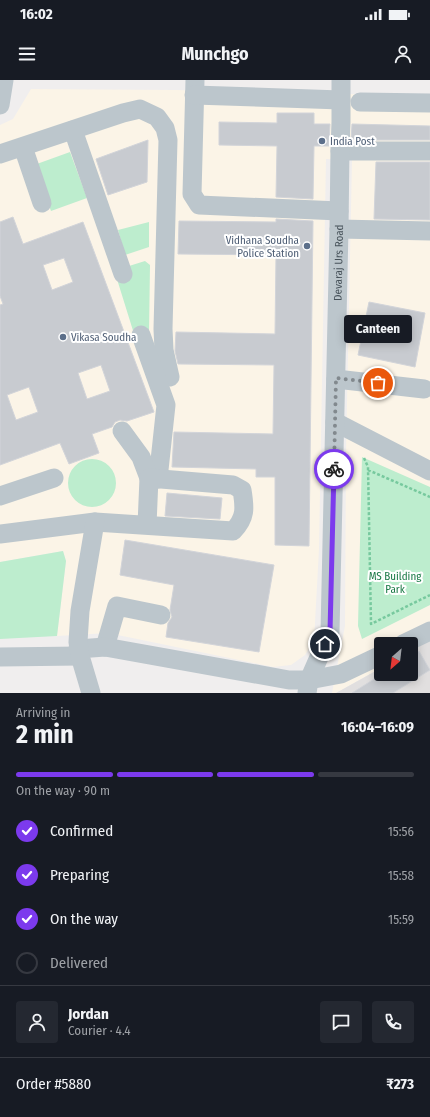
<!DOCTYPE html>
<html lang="en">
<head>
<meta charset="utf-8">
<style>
  body { margin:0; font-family:"Fira Sans Condensed",sans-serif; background:#242831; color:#f1f3f6; height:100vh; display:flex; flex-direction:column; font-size:15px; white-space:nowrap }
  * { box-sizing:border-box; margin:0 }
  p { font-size:13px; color:#9ea1a6 }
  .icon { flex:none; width:22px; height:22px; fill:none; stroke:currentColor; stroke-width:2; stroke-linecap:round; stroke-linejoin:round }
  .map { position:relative; height:613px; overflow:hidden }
  .panel { display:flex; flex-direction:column; background:#171b24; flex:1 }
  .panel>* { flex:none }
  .needle { width:26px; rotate:208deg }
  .tools { position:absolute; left:374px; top:557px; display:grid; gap:8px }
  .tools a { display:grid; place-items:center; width:44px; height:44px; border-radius:4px; background:#171b24; box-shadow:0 2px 10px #0003; font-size:20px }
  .pin { position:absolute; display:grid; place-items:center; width:34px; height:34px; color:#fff; margin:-17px; border:2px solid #fff; border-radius:50%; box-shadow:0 1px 4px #0007 }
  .courier { position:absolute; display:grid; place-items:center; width:40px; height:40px; margin:-20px; border:3px solid #7c3aed; border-radius:50%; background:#fff; color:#222; box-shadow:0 1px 5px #0007 }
  .bubble { position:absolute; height:28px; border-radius:4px; background:#171b24; box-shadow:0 2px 10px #0003; font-size:13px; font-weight:700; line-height:28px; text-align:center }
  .headline em { font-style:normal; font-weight:700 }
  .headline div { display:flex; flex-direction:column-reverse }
  .headline { display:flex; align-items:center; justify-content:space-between; height:68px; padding:0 16px }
  h1 { font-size:26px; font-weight:700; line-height:30px }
  .bar { display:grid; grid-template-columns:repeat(4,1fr); gap:6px 4px; align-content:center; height:48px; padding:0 16px }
  .bar i { height:5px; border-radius:3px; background:#363941 }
  .bar .on { background:#7c3aed }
  .bar p { grid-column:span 4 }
  .line { display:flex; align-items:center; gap:10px; padding:0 16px; border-top:1px solid #363941 }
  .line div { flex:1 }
  .round { display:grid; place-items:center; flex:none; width:42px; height:42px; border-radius:4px; background:#242831 }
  ol { padding:0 16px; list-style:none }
  li { display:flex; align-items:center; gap:12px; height:44px }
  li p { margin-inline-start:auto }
  li .icon { padding:4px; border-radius:50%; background:#7c3aed; color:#fff; stroke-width:4 }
  li:last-child { color:#9ea1a6 }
  li i { width:22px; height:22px; border:2px solid #363941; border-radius:50% }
  .status { display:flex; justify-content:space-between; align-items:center; height:28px; padding:0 20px; background:#171b24; direction:ltr }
  .status svg { height:11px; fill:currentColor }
  header { display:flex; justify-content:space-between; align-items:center; height:52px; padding:0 16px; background:#171b24; font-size:18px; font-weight:700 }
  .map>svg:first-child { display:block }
</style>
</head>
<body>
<div class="status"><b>16:02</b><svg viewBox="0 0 49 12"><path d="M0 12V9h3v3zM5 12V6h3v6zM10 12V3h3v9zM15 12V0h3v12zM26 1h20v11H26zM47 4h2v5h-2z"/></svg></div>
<header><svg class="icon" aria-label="menu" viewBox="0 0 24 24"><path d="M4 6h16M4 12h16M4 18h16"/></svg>Munchgo<svg class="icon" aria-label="person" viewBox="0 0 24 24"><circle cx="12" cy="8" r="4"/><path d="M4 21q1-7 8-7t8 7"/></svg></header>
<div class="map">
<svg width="430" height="613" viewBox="0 0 430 613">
  <rect width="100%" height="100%" fill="#f0eeee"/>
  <!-- commercial -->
  <path fill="#fbf4e7" d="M 31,9 L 176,10 L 430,16 L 430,560 L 411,571 L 411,564 L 381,564 L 381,588 L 336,613 L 332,613 L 345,546 L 346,373 L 352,80 L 326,79 L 319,469 L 314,561 L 305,575 L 291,585 L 273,587 L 108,553 L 57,556 L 66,481 L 63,471 L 0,482 L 0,45 L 13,39 Z"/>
  <!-- education -->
  <path fill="#e1dfdf" d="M 430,560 L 430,613 L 336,613 L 381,588 L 381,594 L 411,594 L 411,571 Z"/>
  <!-- green -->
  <path fill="#bdedce" d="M 70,72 L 87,118 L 51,131 L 34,85 Z
    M 149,142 L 149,167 L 125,175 L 118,150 Z
    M 145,181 L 150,185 L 149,252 L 135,257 L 116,196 L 129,186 Z
    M 362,377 L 430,407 L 430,525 L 362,559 L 358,546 Z
    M68 403a24 24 0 1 1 48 0a24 24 0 1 1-48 0Z
    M 63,471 L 66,481 L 57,556 L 0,559 L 0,482 Z"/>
  <!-- building -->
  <path fill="#c8cbd0" stroke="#d2d4d9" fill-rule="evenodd" d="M 277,33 L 314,33 L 314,44 L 330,44 L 329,66 L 314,66 L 313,119 L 276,117 L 277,66 L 219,65 L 219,42 L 277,43 Z
    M 352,44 L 430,46 L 430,60 L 351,60 Z
    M 148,60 L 147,102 L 108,115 L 96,79 Z
    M 376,82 L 430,82 L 430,140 L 374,139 Z
    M 13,137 L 23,164 L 83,142 L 154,332 L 127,341 L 120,340 L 115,342 L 112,347 L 92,354 L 99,373 L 69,384 L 60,363 L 0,385 L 0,225 L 3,224 L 0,216 L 0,142 ZM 64,178 L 73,202 L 52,210 L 43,185 ZM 101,285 L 110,311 L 87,319 L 78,293 ZM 29,307 L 38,332 L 16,340 L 7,315 Z
    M 276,139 L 313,141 L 309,466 L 275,465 L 275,397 L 256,397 L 256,389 L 172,387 L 174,352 L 273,354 L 274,285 L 178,284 L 175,271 L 176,252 L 275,254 L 276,175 L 178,174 L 179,141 L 276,142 Z
    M 369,222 L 425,233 L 415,287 L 358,275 Z
    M 167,413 L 222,418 L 220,439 L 165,436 Z
    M 125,460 L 274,485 L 259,572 L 166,557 L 168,543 L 172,537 L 170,530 L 174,505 L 120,495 Z
    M 419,571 L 430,590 L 393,613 L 352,613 L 382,594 L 411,594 L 411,576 Z"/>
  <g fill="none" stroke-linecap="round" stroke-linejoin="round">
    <!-- path -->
    <path stroke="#77c99e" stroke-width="2.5" stroke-dasharray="3 2" stroke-linecap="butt" d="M 364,378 L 368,387 L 371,544 L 430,515
      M 368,390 L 430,417"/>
    <!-- minor -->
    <g stroke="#bcc6cc" stroke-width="19">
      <path d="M 195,0 L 192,114 L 199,125 L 339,131"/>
      <path d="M 194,15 L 341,20"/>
      <path d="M 360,22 L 430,23"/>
      <path d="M 0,25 L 4,0"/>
      <path d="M 73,50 L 123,194"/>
      <path d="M 23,67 L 42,123"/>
      <path d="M 340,71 L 430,71"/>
      <path d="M 0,74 L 123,33 L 140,29 L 157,37 L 165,48 L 168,60 L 163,249 L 164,270 L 170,297"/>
      <path d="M 339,149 L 430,151"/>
      <path d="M 141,255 L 166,325 L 158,399"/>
      <path d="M 336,299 L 424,309"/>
      <path d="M 335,342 L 430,391"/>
      <path d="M 122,351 L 141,377 L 149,398"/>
      <path d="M 0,416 L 54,398"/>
      <path d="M 0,454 L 95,442 L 233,451 C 246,438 245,428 242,410 L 233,405 L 149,398 L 147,445"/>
      <path d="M 403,564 L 430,551"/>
      <path d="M 105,567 L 117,526 L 161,535"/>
      <path d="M 78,569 L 105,567 L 289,600 L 309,600 L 341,594 L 381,575"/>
      <path d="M 0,577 L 80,576"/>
      <path d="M 91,613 L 80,576 L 78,562 L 80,531 L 95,442"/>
      <path id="s1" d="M 307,613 L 309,600 L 330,552 L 339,149 L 340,69 L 341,42 L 341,0"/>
    </g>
  </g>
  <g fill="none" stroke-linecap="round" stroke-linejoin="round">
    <!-- done -->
    <path stroke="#82898e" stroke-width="4" stroke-dasharray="0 7.2" d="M 334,389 L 336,298 L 378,303"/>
    <!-- route -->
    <path stroke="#7c3aed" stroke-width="5" d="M 325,564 L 330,552 L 334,389"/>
  </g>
  <!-- markers -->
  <g fill="#5c6f8a" stroke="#fff" stroke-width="1.5">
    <circle cx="322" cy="61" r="4"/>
    <circle cx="307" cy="166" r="4"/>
    <circle cx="63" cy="257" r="4"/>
  </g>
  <g text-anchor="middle" stroke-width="4" stroke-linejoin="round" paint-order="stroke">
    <!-- service labels -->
    <g font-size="11" fill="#4e5e75" stroke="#fff" text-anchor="start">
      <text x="330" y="65">India Post</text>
      <text x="299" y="164" text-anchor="end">Vidhana Soudha<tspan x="299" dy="13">Police Station</tspan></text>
      <text x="71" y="261">Vikasa Soudha</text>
    </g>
    <!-- street labels -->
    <g font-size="11" fill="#47525a" stroke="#fff">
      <text dy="4" stroke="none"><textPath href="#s1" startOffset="435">Devaraj Urs Road</textPath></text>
    </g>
    <!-- park labels -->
    <g font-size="11" fill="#1a7946" stroke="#fff">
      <text x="395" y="500">MS Building<tspan x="395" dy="13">Park</tspan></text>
    </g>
  </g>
</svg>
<div class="tools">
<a><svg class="needle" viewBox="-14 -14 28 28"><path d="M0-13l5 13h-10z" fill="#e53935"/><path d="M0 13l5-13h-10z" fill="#9ea1a6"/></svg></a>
</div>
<div class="pin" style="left:378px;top:303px;background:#ea580c"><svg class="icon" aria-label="bag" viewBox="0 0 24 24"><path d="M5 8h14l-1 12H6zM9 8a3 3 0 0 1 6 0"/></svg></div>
<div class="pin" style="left:325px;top:564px;background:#1f2937"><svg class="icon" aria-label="home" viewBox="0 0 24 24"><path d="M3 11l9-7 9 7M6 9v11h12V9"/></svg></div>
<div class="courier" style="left:334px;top:389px"><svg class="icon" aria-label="bike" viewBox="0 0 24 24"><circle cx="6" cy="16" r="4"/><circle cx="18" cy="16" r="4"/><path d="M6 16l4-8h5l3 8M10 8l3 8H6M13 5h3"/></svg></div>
<div class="bubble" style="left:344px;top:235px;width:68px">Canteen</div>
</div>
<section class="panel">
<div class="headline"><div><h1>2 min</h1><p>Arriving in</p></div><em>16:04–16:09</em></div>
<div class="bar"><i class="on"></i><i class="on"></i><i class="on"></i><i></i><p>On the way · 90 m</p></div>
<ol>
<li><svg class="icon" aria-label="check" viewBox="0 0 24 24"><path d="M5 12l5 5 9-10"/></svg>Confirmed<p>15:56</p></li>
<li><svg class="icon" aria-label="check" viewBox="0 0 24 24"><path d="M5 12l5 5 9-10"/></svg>Preparing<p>15:58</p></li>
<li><svg class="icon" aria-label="check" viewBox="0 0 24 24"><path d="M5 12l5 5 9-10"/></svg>On the way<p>15:59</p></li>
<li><i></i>Delivered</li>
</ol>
<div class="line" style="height:72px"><a class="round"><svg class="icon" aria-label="person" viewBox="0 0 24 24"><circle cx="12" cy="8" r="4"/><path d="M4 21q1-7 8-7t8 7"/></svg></a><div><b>Jordan</b><p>Courier · 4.4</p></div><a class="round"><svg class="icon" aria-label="chat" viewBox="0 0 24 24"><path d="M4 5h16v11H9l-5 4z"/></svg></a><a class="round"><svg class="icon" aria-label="phone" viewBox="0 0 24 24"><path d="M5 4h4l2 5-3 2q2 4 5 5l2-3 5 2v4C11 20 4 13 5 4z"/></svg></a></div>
<div class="line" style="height:52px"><div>Order #5880</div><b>₹273</b></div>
</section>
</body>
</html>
